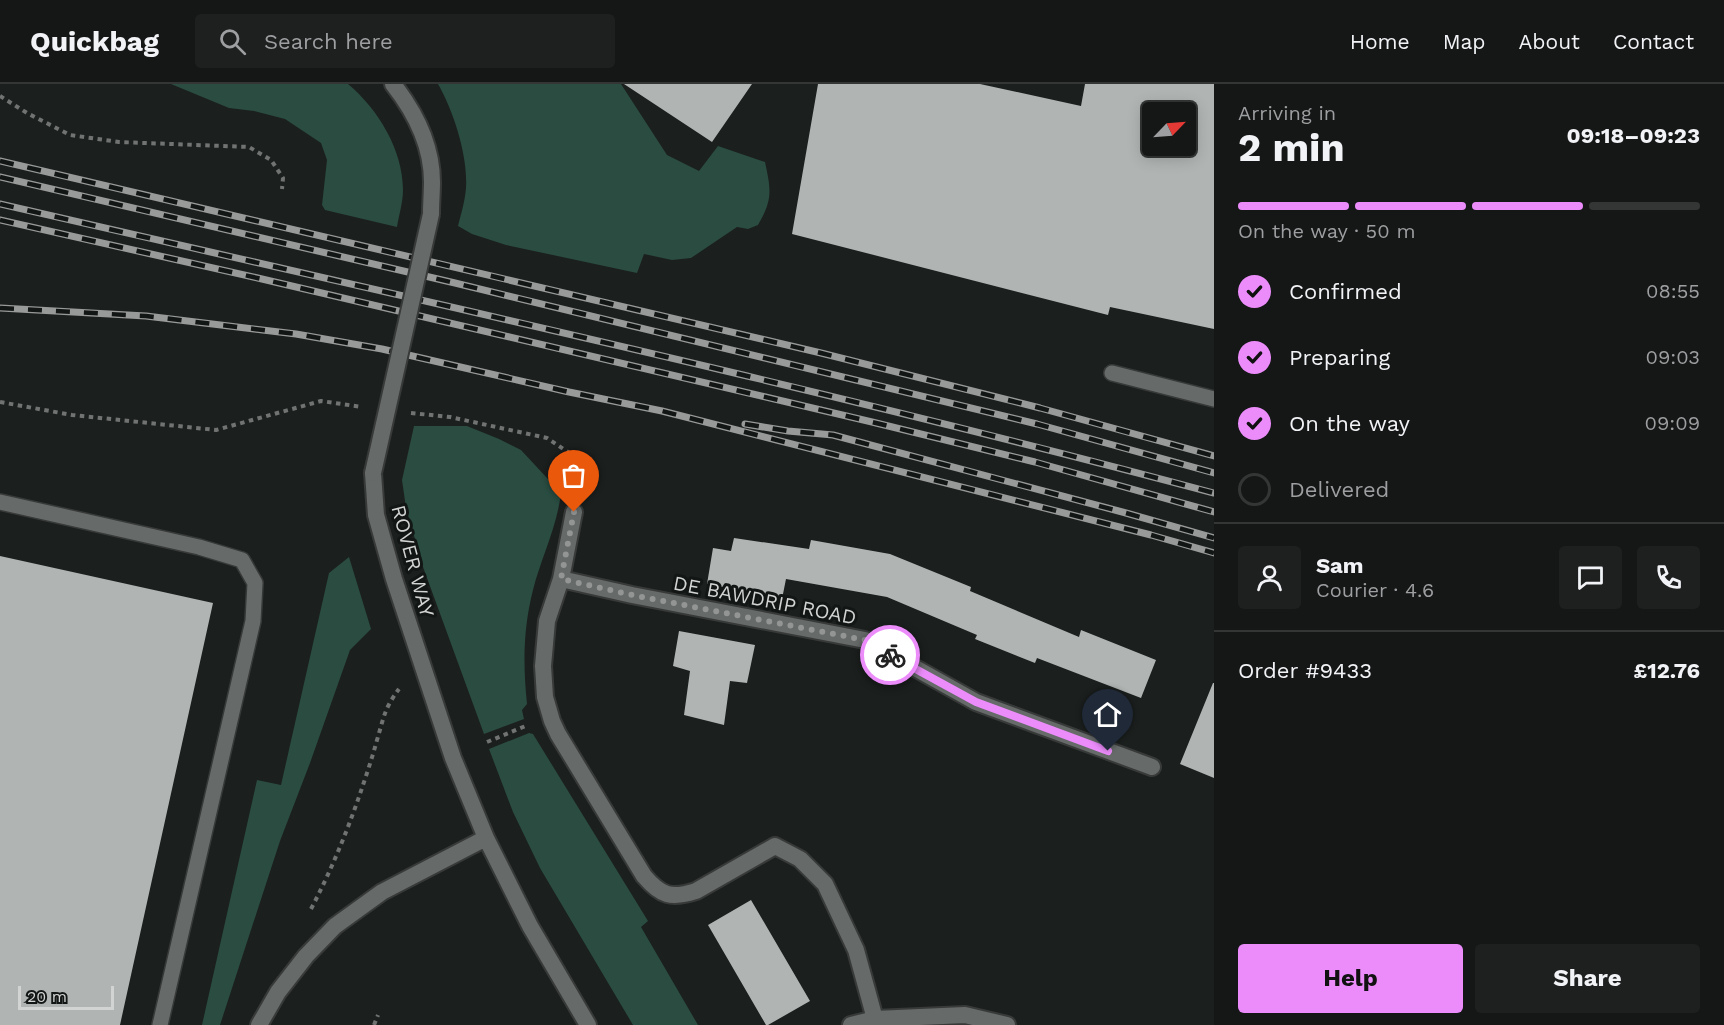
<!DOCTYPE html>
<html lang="en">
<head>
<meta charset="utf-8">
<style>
  body { margin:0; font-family:"Work Sans",sans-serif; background:#1d201f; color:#f1f3f6; height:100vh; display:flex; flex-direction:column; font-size:22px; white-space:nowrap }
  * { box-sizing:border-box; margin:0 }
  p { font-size:20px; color:#9d9fa1 }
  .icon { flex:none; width:33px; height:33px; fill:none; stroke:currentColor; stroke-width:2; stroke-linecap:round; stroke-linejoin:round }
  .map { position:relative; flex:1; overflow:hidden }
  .panel { display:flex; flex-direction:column; background:#141716; width:510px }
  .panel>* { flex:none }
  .needle { width:39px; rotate:65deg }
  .fabs { position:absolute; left:1142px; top:18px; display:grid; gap:12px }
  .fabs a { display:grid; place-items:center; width:54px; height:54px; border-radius:6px; background:#141716; box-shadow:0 3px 15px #0003,0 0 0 2px #333635; font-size:30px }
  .scale { position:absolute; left:18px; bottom:15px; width:96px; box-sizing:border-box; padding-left:6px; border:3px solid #d2d4d3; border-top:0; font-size:16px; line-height:21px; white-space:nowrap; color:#d2d4d3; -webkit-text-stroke:4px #121614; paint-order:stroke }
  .pin { position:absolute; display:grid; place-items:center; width:51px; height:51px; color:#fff; margin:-62px -26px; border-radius:50% 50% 50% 0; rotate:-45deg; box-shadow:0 0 6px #0007 }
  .pin .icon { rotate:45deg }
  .courier { position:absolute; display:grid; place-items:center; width:60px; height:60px; margin:-30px; border:4px solid #ec8cfb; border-radius:50%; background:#fff; color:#222; box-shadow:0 2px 8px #0007 }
  .headline em { font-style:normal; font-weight:700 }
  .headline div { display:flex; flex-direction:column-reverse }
  .headline { display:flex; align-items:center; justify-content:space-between; height:102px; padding:0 24px }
  h1 { font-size:39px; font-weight:700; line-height:45px }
  .bar { display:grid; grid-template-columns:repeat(4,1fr); gap:9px 6px; align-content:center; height:72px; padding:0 24px }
  .bar i { height:8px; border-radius:4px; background:#333635 }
  .bar .active { background:#ec8cfb }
  .bar p { grid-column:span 4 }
  .line { display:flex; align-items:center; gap:15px; padding:0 24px; border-top:2px solid #333635 }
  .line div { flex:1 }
  .round { display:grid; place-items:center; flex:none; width:63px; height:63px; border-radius:6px; background:#1d201f }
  ol { padding:0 24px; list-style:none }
  li { display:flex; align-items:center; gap:18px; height:66px }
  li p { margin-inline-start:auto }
  li .icon { padding:6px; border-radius:50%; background:#ec8cfb; color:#111; stroke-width:4 }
  li:last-child { color:#9d9fa1 }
  li i { width:33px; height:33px; border:3px solid #333635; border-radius:50% }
  .primary-button { display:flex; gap:12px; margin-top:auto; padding:12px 24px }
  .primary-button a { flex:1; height:69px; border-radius:6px; background:#ec8cfb; color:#111; font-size:24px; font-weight:700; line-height:69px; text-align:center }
  .primary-button a+a { background:#1d201f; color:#f1f3f6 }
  header { display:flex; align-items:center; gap:36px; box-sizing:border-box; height:84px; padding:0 30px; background:#141716; border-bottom:2px solid #333635 }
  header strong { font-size:28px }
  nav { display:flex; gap:33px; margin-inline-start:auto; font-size:21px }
  .search { width:420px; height:54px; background:#1d201f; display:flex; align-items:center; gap:15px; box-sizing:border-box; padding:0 21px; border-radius:6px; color:#9d9fa1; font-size:22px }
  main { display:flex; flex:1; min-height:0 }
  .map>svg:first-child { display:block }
</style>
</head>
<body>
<header>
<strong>Quickbag</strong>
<div class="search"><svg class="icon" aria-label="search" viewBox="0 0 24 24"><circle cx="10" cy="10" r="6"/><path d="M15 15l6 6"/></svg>Search here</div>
<nav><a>Home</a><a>Map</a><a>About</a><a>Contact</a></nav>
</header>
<main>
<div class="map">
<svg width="1214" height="941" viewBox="0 0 1214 941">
  <rect width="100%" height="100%" fill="#1b1f1e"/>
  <!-- green -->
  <path fill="#2a4c41" d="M 171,0 L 348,0 C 378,25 403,66 403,106 C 403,118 399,131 397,143 L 325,126 L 322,121 L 327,76 L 321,59 L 285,35 L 254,27 L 229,24 Z
    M 438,0 L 621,0 L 667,71 L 699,87 L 718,62 L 765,78 C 771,106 773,115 758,141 L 748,145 L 737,143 L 691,174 L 672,176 L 644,170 L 637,189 L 506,161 L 472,150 L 458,142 C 461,130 465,117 466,104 C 468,72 454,28 438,0 Z
    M 414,342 L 467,342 L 499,355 L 521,366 L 561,409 C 557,443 541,474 533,506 C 523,545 523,581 527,620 L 522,626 L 524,635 L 484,650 L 423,483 L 406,424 L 402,396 Z
    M 349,473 L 371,545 L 350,566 L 310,679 L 280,757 L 220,941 L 202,941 L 257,696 L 281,701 L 329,489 Z
    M 529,649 L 533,650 L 648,837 L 641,843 L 698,941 L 633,941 L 540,784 L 513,728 L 489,665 Z"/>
  <!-- building -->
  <path fill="#b0b5b3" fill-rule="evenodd" d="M 624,0 L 752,0 L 712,58 Z
    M 818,0 L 980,0 L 1081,22 L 1085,0 L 1214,0 L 1214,245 L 1110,223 L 1108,231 L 792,150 ZM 1152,28 L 1185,28 L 1185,62 L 1152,62 Z
    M 734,454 L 809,465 L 811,456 L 890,470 L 971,503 L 970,507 L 1079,553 L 1081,546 L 1156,576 L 1141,614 L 1037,574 L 1035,579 L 975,555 L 977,551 L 887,513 L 786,495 L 782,515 L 707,500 L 713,464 L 731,467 Z
    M 0,472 L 213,519 L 120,941 L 0,941 Z
    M 679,547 L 755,561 L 747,599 L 730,597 L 724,641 L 684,631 L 690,587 L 673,582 Z
    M 1213,599 L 1214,599 L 1214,694 L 1180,680 Z
    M 751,816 L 810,917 L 768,941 L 766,941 L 708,841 Z"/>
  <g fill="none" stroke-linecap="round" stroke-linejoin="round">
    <defs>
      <path id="service" d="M 1112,289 L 1214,315
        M 0,418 L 199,463 L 242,476 L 255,499 L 253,537 L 160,941"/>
      <path id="minor" d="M 393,0 C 415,28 432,61 432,98 C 432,108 431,119 431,130
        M 373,389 L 376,431 L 394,495 L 453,674 L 486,754 L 530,842 L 588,941
        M 574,428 L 561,495 L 547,537 L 543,582 L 545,613 L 552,637 L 558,650 L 644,792 C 661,812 671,815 696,807 L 775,762 L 800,775 L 825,800 L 856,866 L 875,935
        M 561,495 L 632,511 L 865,556 L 976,618 L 1152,683
        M 259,941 L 278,908 L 306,872 L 335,842 L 382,808 L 486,754
        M 851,941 L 875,935 L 965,931 L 1007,941"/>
    </defs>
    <!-- service casing -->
    <use href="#service" stroke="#373a39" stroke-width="18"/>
    <!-- minor casing -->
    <use href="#minor" stroke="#373a39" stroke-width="20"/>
    <!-- path -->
    <path stroke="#707372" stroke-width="4" stroke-dasharray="4.5 4.5" stroke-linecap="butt" d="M 0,12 L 27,29 L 70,51 L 119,58 L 249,63 L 271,76 L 283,94 L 282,105
      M 0,318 L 72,331 L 216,346 L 321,317 L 362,323
      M 411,329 L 450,333 L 547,354 L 568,368 L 576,403
      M 487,658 L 528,641
      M 311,825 C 332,785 349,743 363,701 C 368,686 373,671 377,656 C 384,633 384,625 399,605
      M 374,941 L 378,931"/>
    <!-- service -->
    <use href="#service" stroke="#666a69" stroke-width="15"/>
    <!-- minor -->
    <use href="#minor" stroke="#666a69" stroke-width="16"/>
    <defs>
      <path id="rail" d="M 0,77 L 821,269 L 1040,324 L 1214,372
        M 0,93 L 455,199 L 1037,340 L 1214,389
        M 0,120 C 405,213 812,302 1214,409
        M 0,136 L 262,195 L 872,338 L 1035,378 L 1214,428
        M 0,224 L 146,232 L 296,250 L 382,265 L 569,308 L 662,327 L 1151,451 L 1214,469
        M 745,340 L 788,347 L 833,351 L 1126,429 L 1214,454"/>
    </defs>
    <!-- rail casing -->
    <use href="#rail" stroke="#989a99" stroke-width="7"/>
    <!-- rail -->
    <use href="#rail" stroke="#121614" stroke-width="4.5" stroke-dasharray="14" stroke-linecap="butt"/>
    <defs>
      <path id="minor-bridge" d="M 373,389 L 431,130"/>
    </defs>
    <!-- minor-bridge casing -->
    <use href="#minor-bridge" stroke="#373a39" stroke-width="20" stroke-linecap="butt"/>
    <!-- minor-bridge -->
    <use href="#minor-bridge" stroke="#666a69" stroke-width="16"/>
  </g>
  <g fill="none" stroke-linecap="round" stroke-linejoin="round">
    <!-- done -->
    <path stroke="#929594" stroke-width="6" stroke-dasharray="0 10.8" d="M 574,428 L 561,495 L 632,511 L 865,556 L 890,571"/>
    <!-- route -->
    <path stroke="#ec8cfb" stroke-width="8" d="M 890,571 L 976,618 L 1108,667"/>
  </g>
  <g text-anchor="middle" stroke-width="6" stroke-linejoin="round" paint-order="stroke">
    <!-- street labels -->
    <g font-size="20" fill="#d2d4d3" stroke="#121614">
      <text transform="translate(413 477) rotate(75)" y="7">ROVER WAY</text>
      <text transform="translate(765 516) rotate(11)" y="7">DE BAWDRIP ROAD</text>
    </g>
  </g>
</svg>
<div class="fabs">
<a><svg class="needle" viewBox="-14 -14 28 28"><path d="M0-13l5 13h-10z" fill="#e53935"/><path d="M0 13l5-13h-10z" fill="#9d9fa1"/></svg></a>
</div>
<div class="scale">20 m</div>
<div class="pin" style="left:574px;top:428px;background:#ea580c"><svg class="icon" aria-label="bag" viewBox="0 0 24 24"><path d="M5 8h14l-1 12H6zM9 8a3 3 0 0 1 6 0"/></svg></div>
<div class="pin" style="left:1108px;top:667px;background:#1f2937"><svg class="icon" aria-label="home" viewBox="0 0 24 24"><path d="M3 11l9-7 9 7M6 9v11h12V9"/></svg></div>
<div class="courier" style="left:890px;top:571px"><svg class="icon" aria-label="bike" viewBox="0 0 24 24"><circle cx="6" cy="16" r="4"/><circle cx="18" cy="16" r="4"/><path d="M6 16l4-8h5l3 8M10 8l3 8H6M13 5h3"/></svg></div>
</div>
<section class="panel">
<div class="headline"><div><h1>2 min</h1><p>Arriving in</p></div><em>09:18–09:23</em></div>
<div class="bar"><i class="active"></i><i class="active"></i><i class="active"></i><i></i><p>On the way · 50 m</p></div>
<ol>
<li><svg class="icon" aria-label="check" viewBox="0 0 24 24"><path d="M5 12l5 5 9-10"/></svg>Confirmed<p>08:55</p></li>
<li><svg class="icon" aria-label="check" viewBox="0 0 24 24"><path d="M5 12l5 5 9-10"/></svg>Preparing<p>09:03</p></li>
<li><svg class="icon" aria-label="check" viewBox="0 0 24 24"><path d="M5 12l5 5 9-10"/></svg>On the way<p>09:09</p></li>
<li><i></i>Delivered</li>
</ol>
<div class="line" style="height:108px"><a class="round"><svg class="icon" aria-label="person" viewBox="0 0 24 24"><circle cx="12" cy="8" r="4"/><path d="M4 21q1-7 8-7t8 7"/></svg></a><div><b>Sam</b><p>Courier · 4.6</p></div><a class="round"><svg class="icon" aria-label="chat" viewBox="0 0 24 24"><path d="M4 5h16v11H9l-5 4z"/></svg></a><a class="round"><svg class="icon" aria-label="phone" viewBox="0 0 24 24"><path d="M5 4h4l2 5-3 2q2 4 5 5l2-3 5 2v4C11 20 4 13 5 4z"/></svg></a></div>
<div class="line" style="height:78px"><div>Order #9433</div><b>£12.76</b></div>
<div class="primary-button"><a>Help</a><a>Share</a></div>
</section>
</main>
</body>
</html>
